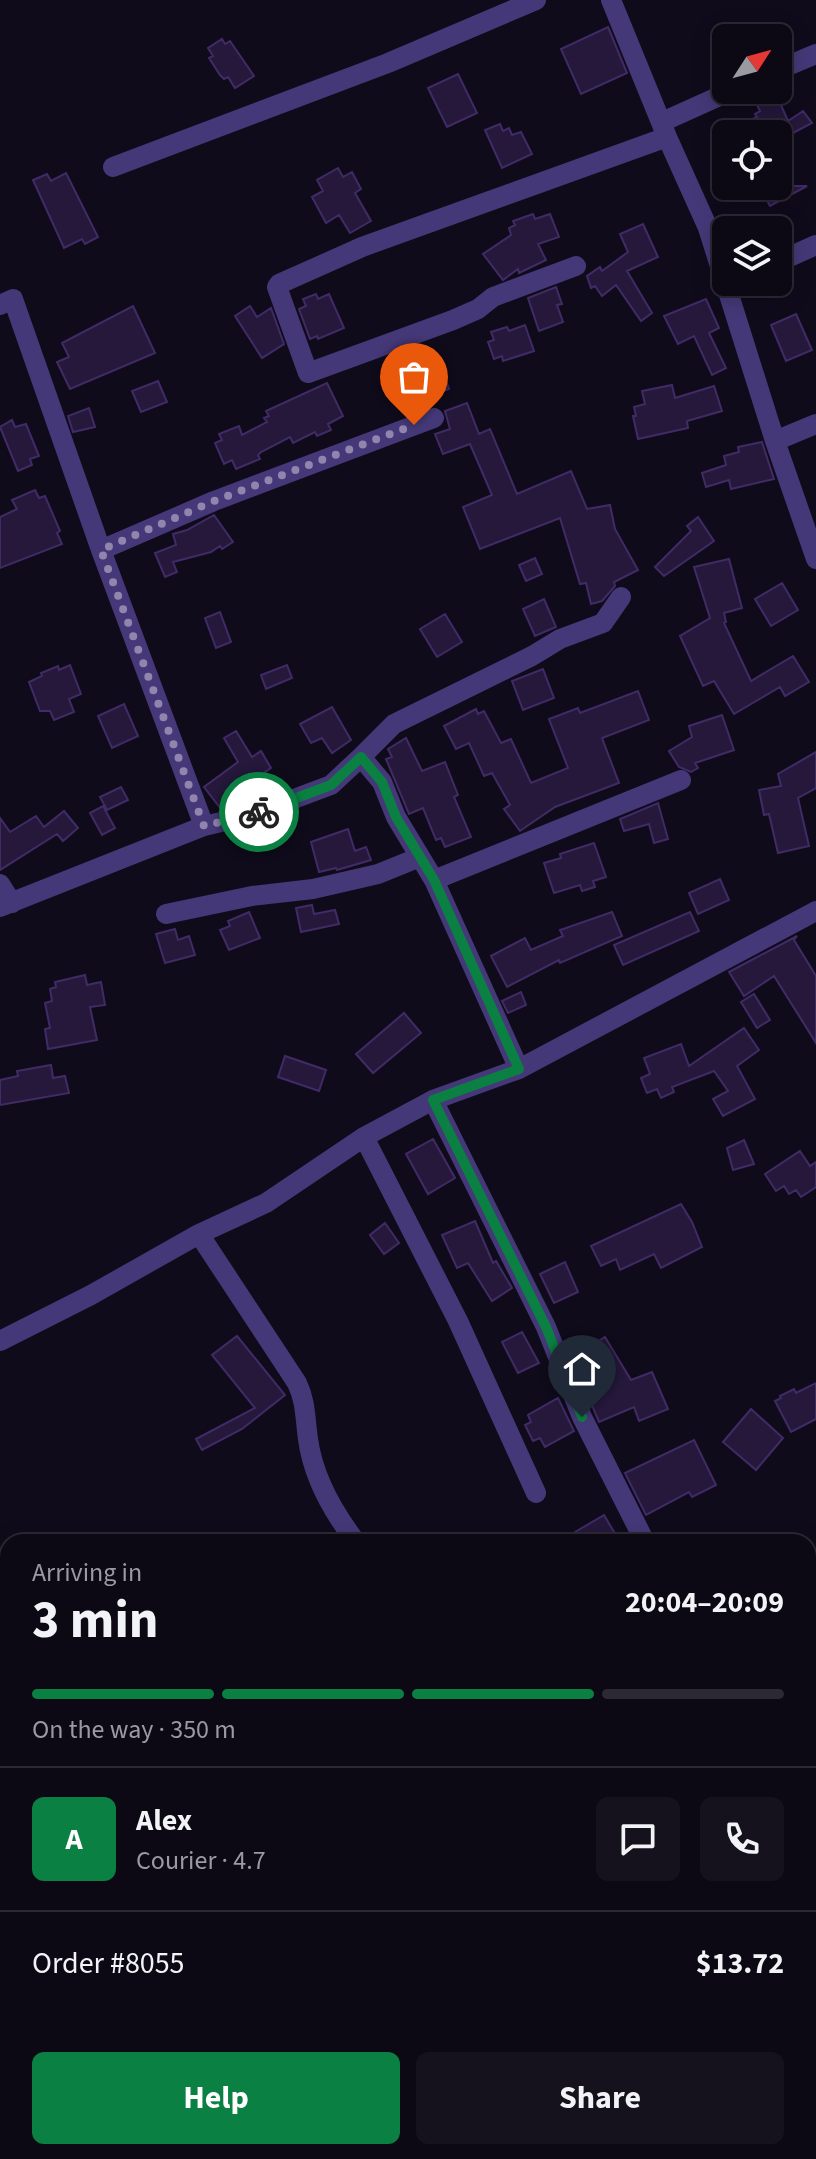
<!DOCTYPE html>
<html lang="en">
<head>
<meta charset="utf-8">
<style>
  body { margin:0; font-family:"Source Sans 3",sans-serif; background:#15111d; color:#f1f3f6; height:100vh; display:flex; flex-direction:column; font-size:30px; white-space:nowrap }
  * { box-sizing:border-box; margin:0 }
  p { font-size:26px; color:#9a9aa0 }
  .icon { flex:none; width:44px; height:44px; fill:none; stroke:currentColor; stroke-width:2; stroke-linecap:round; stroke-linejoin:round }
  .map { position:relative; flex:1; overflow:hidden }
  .details { position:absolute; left:0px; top:1534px; width:816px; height:626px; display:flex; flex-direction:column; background:#0c0814; border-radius:24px 24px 0 0; box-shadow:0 4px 20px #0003,0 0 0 2px #2c2934 }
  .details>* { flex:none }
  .needle { width:52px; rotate:54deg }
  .tools { position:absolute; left:712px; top:24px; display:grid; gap:16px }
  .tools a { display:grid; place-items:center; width:80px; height:80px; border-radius:12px; background:#0c0814; box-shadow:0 4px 20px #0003,0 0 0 2px #2c2934; font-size:40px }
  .pin { position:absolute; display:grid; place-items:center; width:68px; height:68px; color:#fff; margin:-82px -34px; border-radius:50% 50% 50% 0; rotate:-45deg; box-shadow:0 0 8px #0007 }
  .pin .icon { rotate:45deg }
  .courier { position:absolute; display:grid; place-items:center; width:80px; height:80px; margin:-40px; border:6px solid #0b8043; border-radius:50%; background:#fff; color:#222; box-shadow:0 2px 10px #0007 }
  .overview em { font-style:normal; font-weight:700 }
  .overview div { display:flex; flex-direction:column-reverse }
  .overview { display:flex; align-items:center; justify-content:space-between; height:136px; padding:0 32px }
  h1 { font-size:52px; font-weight:700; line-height:60px }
  .bar { display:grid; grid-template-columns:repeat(4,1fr); gap:12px 8px; align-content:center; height:96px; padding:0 32px }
  .bar i { height:10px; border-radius:6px; background:#2c2934 }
  .bar .on { background:#0b8043 }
  .bar p { grid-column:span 4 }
  .line { display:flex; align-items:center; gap:20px; padding:0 32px; border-top:2px solid #2c2934 }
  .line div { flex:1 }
  .round { display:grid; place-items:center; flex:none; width:84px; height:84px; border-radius:12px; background:#15111d }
  .button { display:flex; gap:16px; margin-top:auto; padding:16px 32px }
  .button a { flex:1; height:92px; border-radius:12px; background:#0b8043; color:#fff; font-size:32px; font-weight:700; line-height:92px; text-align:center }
  .button a+a { background:#15111d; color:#f1f3f6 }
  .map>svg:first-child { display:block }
</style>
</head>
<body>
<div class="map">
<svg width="816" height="2159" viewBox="0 0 816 2159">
  <rect width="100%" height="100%" fill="#100b1b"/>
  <!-- building -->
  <path fill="#25183b" stroke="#402b66" stroke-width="2" d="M 608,27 L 627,73 L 581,94 L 561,49 Z
    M 222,39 L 225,44 L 230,41 L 254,76 L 235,88 L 228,77 L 224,79 L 220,75 L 209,58 L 213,56 L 208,48 Z
    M 458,74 L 477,113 L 447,127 L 428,88 Z
    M 777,96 L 788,121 L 803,111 L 812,123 L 778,141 L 778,134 L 719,134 L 757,117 L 755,114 L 760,111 L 757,105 Z
    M 500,124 L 503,131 L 509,128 L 512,135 L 521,132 L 532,154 L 502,168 L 485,130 Z
    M 778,164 L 790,186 L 807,186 L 770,206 L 759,186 L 778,186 Z
    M 338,168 L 343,177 L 352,172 L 361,189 L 355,193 L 371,221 L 350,233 L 339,215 L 326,223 L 312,197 L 323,191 L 317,180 Z
    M 66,173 L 98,237 L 85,244 L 82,239 L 64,248 L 33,180 L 47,174 L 51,181 Z
    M 533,214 L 535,219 L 550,214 L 559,237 L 538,244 L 546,260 L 519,273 L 518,269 L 503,280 L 483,254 L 511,235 L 509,228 L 515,225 L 513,221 Z
    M 643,224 L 658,257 L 627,271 L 652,313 L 641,321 L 616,285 L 602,296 L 595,286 L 591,288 L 587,276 L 600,267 L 602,271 L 628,252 L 620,234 Z
    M 556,287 L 562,304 L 557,305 L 563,322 L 539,331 L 528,298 Z
    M 316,294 L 318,299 L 329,294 L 344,328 L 318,339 L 317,336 L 310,339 L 299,309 L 306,306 L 303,299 Z
    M 706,299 L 719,328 L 709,333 L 726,368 L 712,375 L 694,336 L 678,344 L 664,316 Z
    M 133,306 L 155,353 L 70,389 L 57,362 L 69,357 L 62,343 Z
    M 250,306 L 257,317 L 271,308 L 284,344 L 262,358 L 235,316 Z
    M 796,314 L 812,350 L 786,361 L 771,325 Z
    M 525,325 L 534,351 L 503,361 L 502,356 L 494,359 L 488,342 L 494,340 L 491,332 L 507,327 L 509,331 Z
    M 414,351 L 416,355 L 423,352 L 426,360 L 437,356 L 449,389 L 407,404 L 390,357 Z
    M 158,381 L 167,402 L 141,412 L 132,391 Z
    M 327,383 L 343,416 L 328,424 L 331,430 L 317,436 L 315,432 L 293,443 L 290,437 L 261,452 L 258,455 L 260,459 L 236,469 L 232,460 L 224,464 L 215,443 L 222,440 L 219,434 L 239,426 L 242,435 L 267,422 L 264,418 L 269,416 L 266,411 Z
    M 672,385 L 675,398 L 714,386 L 722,411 L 687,421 L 688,428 L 638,439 L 633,416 L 636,416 L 634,407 L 645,404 L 642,391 Z
    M 467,403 L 479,434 L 490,429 L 517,494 L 571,471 L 587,509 L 610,505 L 615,529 L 638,570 L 614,582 L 615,586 L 602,601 L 591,604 L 586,583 L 580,584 L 560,518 L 480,549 L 463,507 L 492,495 L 470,444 L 443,454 L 435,434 L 450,429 L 445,411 Z
    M 89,408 L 95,427 L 73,432 L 68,416 Z
    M 12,420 L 15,427 L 26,424 L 39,456 L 30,459 L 32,465 L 18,471 L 0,427 Z
    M 762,442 L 774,479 L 731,489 L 729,480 L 706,487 L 702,473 L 726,465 L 724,456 L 739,452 L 738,447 Z
    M 35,490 L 39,498 L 45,496 L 60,531 L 57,533 L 62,544 L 0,568 L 0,517 L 17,509 L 12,500 Z
    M 214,515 L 233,542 L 222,549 L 220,546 L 211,552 L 173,562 L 177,572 L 165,577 L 155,553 L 176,545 L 173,534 L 187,530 Z
    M 698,517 L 714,541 L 664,576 L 655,567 L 691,531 L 687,526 Z
    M 535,558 L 542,574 L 526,581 L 519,565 Z
    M 729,559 L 742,608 L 724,613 L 726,622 L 724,623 L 751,681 L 793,656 L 809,682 L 785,696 L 780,687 L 734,714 L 714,681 L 703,686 L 680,636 L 710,618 L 694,567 Z
    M 782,583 L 798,610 L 771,626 L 755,599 Z
    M 544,599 L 556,627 L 535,636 L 523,609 Z
    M 220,612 L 231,642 L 216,648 L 205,618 Z
    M 445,614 L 462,642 L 437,657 L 420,629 Z
    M 70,665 L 81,694 L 69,699 L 74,712 L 54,720 L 50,711 L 40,711 L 29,682 L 42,676 L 41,673 L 58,666 L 59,670 Z
    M 287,665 L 292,678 L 266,689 L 261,675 Z
    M 543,669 L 554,698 L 523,710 L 512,681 Z
    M 638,691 L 649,720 L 602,738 L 619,783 L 555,807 L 520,831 L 504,809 L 510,805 L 492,773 L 484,776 L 469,743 L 456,749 L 444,726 L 476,709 L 478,714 L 484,711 L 501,743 L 511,739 L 531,783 L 568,768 L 549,719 L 578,708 L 580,713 Z
    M 124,704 L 138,736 L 112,748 L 98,716 Z
    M 332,707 L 351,740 L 332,753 L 322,738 L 311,743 L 300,724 Z
    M 722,715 L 734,750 L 695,763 L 698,768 L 691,772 L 679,767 L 669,751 L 692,737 L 689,726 Z
    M 236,731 L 252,757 L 261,751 L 271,768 L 247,784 L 251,789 L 227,807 L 221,809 L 204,787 L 238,762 L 224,738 Z
    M 406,738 L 422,771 L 445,762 L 458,795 L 454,797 L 471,837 L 445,847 L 441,838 L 436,840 L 423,808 L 409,814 L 386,759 L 392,757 L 388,749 Z
    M 816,752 L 816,788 L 798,798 L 809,846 L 778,853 L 769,814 L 764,815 L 759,790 L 781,786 L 778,774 Z
    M 121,787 L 128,800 L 107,810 L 100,797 Z
    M 658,803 L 668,839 L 654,843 L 649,824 L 624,831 L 620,819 Z
    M 103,806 L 115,828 L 102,835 L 90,813 Z
    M 64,811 L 78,828 L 63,841 L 57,834 L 0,870 L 0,818 L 10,832 L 36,816 L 44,827 Z
    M 348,829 L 355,851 L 366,847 L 371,860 L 337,870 L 336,868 L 319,872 L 311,842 Z
    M 594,843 L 606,877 L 593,881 L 595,887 L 582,891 L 580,885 L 554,893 L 544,863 L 561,858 L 560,854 Z
    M 720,879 L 729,900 L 698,914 L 689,893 Z
    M 312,905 L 314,914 L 335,910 L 339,924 L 301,932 L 296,908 Z
    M 249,912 L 260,938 L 229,950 L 220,930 L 230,926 L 228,921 Z
    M 612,912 L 622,936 L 560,963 L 559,960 L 507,987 L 491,956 L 525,938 L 531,950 L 563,936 L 560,930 Z
    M 690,912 L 699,931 L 623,965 L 614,945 Z
    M 175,929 L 178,940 L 189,936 L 195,955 L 165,963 L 156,934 Z
    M 797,936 L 794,940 L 816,976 L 816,1043 L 774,976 L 744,996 L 729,972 Z
    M 85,975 L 87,985 L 101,982 L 105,1005 L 90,1007 L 97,1040 L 48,1049 L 45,1029 L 50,1028 L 45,1003 L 52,1001 L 50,989 L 56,987 L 55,982 Z
    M 521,992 L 526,1005 L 508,1013 L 502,1001 Z
    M 754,994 L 770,1020 L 757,1028 L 741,1002 Z
    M 404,1013 L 421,1033 L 373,1073 L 356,1054 Z
    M 744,1028 L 759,1050 L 737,1066 L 755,1099 L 723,1116 L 713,1099 L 728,1091 L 714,1071 L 672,1087 L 674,1092 L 661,1098 L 657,1089 L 647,1093 L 641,1078 L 650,1074 L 644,1058 L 681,1044 L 689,1066 Z
    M 285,1056 L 326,1070 L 319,1091 L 278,1077 Z
    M 51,1065 L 53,1078 L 65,1076 L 69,1093 L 0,1105 L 0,1080 L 18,1076 L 17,1071 Z
    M 433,1139 L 455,1178 L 428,1194 L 406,1154 Z
    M 744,1140 L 754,1164 L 733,1170 L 727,1148 Z
    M 800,1151 L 810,1166 L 816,1162 L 816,1187 L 801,1197 L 796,1190 L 789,1194 L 784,1186 L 776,1191 L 765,1174 Z
    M 681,1204 L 692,1222 L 702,1247 L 661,1268 L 654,1254 L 620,1270 L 616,1259 L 601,1266 L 591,1246 Z
    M 475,1221 L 493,1263 L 496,1261 L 512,1288 L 492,1301 L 468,1263 L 457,1268 L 442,1235 Z
    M 385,1223 L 399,1243 L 384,1254 L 370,1235 Z
    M 565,1262 L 578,1292 L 554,1303 L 540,1274 Z
    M 522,1332 L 539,1363 L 518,1373 L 502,1342 Z
    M 237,1336 L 285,1395 L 242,1429 L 202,1450 L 196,1439 L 255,1408 L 212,1355 Z
    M 605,1337 L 631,1380 L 652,1372 L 668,1409 L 639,1421 L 634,1407 L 599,1422 L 572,1358 Z
    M 816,1383 L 816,1419 L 791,1432 L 775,1401 L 781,1398 L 780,1396 L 794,1389 L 796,1393 Z
    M 558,1398 L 574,1431 L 545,1447 L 540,1438 L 533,1441 L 525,1425 L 531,1422 L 528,1415 Z
    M 751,1409 L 783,1438 L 756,1470 L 723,1442 Z
    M 694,1440 L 716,1485 L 692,1497 L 689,1492 L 646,1515 L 625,1473 Z
    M 604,1515 L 620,1542 L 581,1542 L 575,1532 Z"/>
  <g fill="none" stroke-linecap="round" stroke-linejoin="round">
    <!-- minor -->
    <path stroke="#453878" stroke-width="20" d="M 611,0 L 667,137 L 708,228 L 775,441 L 816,559
      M 778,70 L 816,54
      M 662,122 L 733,90
      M 113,167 L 388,63 L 536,0
      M 778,262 L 816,245
      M 576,266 L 493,297 L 478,309 L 453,320 L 308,373 L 277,287 L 279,284 L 362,247 L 667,137
      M 0,305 L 13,299 L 101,550 L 204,826
      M 775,441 L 816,424
      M 101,550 L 214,501 L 434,418
      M 361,757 L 394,724 L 532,656 L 560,639 L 603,623 L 621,597
      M 434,880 L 681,780
      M 0,884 L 12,903
      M 0,907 L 204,826 L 251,815 L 331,785 L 361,757 L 382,782 L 396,817 L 434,880 L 519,1069
      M 166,914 L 252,896 L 313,889 L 378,874 L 420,857
      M 433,1100 L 546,1327 L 582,1417 L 645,1542
      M 364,1137 L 458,1321 L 536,1493
      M 199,1234 L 297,1383 C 306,1402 305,1418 308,1439 C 313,1477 333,1512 356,1542
      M 0,1341 L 91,1295 L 199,1234 L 266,1203 L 364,1137 L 433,1100 L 519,1069 L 816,911
      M 808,1635 L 816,1632
      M 0,1818 L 8,1824"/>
  </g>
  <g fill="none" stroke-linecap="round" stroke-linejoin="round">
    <!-- done -->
    <path stroke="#9185ae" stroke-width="8" stroke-dasharray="0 14.4" d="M 259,812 L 204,826 L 101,550 L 214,501 L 414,425"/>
    <!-- route -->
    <path stroke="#0b8043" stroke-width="10" d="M 259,812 L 331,785 L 361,757 L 382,782 L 396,817 L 434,880 L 519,1069 L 433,1100 L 546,1327 L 582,1417"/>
  </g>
</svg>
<div class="tools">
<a><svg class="needle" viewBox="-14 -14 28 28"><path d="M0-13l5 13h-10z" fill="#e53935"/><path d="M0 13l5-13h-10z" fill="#9a9aa0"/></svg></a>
<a><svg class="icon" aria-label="locate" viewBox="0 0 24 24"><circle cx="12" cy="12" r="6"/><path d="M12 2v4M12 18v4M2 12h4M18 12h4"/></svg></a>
<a><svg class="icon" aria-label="layers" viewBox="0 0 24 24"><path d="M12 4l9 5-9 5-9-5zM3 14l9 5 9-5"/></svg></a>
</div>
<div class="pin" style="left:414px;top:425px;background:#ea580c"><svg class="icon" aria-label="bag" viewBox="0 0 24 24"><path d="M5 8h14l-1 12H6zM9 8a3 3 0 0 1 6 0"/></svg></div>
<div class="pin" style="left:582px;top:1417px;background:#1f2937"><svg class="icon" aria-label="home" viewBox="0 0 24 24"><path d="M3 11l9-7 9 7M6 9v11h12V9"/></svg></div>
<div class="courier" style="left:259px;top:812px"><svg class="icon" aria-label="bike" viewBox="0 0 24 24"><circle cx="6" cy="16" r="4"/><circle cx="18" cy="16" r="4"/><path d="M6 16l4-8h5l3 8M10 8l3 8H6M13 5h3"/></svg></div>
<section class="details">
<div class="overview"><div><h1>3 min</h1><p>Arriving in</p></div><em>20:04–20:09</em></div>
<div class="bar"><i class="on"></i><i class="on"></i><i class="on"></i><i></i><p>On the way · 350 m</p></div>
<div class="line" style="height:144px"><b class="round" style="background:#0b8043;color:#fff">A</b><div><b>Alex</b><p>Courier · 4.7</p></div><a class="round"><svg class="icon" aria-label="chat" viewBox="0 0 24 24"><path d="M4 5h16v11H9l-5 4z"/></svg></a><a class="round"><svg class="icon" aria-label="phone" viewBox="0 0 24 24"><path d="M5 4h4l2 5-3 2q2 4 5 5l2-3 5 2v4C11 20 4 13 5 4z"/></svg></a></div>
<div class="line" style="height:104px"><div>Order #8055</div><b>$13.72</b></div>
<div class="button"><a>Help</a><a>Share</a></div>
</section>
</div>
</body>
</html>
